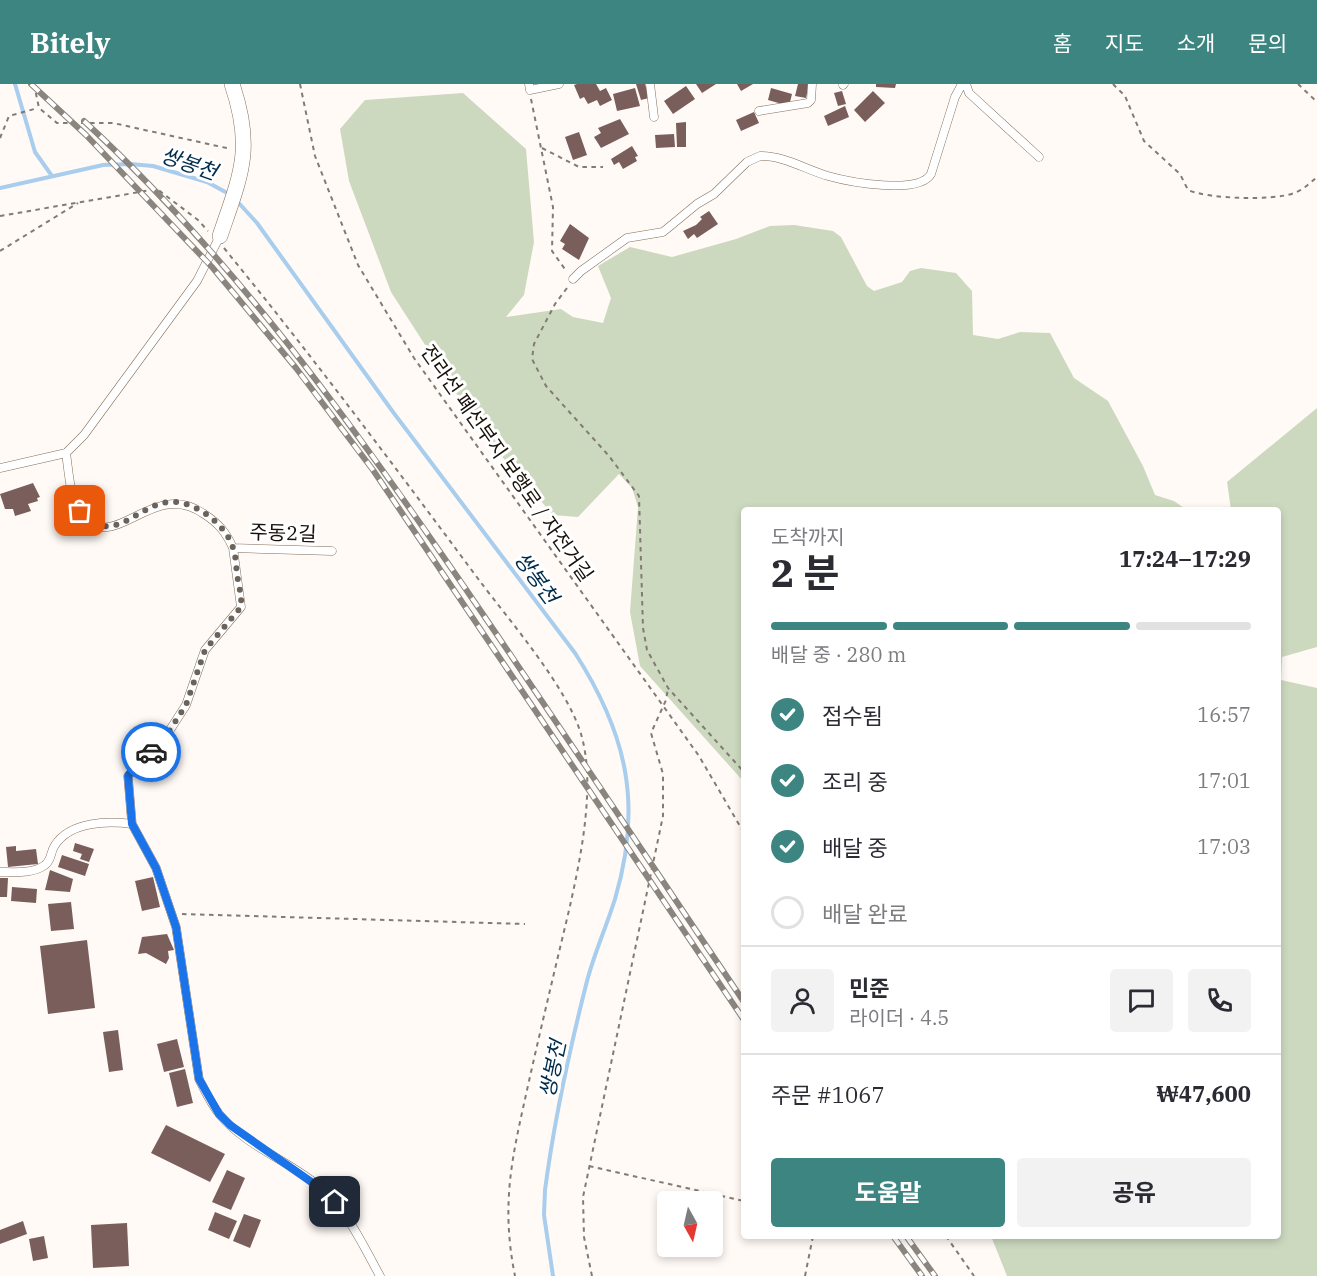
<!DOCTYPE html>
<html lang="ko">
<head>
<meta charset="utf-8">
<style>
  body { margin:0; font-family:"IBM Plex Serif","Noto Sans KR",serif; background:#f2f2f3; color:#2b2b33; height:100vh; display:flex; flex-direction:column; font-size:22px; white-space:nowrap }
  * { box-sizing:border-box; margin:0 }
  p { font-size:20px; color:#7c7c81 }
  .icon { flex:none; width:33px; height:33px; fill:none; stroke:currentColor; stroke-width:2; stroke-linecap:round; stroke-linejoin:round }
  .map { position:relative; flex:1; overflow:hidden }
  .panel { position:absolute; left:741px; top:423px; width:540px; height:732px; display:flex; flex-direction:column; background:#fff; border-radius:6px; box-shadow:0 3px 9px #0003 }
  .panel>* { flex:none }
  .needle { width:39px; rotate:172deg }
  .buttons { position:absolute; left:657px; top:1107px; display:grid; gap:12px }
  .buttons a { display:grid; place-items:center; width:66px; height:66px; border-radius:6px; background:#fff; box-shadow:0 3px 9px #0003; font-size:30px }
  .pin { position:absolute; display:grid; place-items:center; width:51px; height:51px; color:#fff; margin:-26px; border-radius:12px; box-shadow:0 3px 9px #0006 }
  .courier { position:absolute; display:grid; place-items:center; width:60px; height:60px; margin:-30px; border:4px solid #1a73e8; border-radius:50%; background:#fff; color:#222; box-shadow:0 2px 8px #0007 }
  .summary em { font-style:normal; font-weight:700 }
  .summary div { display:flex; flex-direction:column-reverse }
  .summary { display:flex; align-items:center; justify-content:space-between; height:102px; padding:0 30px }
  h1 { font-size:39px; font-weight:700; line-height:45px }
  .bar { display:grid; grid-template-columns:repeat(4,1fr); gap:9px 6px; align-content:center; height:72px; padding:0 30px }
  .bar i { height:8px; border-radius:4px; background:#e1e1e2 }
  .bar .current { background:#3d8580 }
  .bar p { grid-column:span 4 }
  .line { display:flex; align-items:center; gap:15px; padding:0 30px; border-top:2px solid #e1e1e2 }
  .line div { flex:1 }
  .round { display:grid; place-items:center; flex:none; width:63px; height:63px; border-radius:6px; background:#f2f2f3 }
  ol { padding:0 30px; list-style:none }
  li { display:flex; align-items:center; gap:18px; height:66px }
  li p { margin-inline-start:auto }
  li .icon { padding:6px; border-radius:50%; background:#3d8580; color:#fff; stroke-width:4 }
  li:last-child { color:#7c7c81 }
  li i { width:33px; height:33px; border:3px solid #e1e1e2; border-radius:50% }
  .primary-button { display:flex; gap:12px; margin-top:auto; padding:12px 30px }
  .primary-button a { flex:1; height:69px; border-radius:6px; background:#3d8580; color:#fff; font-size:24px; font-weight:700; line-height:69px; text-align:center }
  .primary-button a+a { background:#f2f2f3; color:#2b2b33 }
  header { display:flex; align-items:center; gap:36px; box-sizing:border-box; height:84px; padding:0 30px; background:#3d8580; color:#fff }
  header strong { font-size:28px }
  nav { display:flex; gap:33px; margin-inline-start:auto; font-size:21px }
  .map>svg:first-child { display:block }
</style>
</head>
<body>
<header>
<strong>Bitely</strong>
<nav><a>홈</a><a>지도</a><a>소개</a><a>문의</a></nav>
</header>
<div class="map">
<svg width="1317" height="1192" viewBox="0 0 1317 1192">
  <rect width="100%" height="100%" fill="#fffaf6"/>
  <!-- green -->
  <path fill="#cdd9bf" d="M 463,9 L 526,65 L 534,158 L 524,211 L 506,233 L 561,225 L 573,233 L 603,239 L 611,214 L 598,182 L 630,163 L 672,173 L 736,155 L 770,142 L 794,141 L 833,147 L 841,153 L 867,202 L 874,207 L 902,198 L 910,187 L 921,184 L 956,189 L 972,207 L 973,251 L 998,255 L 1020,248 L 1050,249 L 1074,294 L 1108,317 L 1143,382 L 1155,411 L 1174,417 L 1187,426 L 744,426 L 744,698 L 640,582 L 630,528 L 638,423 L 632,404 L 619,390 L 578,433 L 553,431 L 483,351 L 391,208 L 349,97 L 340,45 L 365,16 Z
    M 1317,324 L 1317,563 L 1282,573 L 1281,596 L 1317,604 L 1317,1192 L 1007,1192 L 991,1152 L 1278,1152 L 1278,426 L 1231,426 L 1227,398 Z"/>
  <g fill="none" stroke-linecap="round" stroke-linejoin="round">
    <!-- stream -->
    <path stroke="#a8cded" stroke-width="4" d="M 15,0 L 35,68 L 52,92
      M 0,104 L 103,81 L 130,80 L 153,82 L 207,98 L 231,111
      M 236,116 L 257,139 L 393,328 L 575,569 C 627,650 643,721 615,815 C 606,844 593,872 586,901 C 569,968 554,1038 545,1106 L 544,1131 L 553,1192"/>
  </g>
  <!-- building -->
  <path fill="#7a5e5c" d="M 577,0 L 596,0 L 600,7 L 606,4 L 612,16 L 600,22 L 597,16 L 588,20 L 584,13 L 580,15 L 574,1 Z
    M 636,0 L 645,0 L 649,14 L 641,16 Z
    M 696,0 L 716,0 L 702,9 Z
    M 737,0 L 753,0 L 741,7 Z
    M 798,0 L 809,0 L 806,14 L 795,12 Z
    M 876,0 L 896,0 L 895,4 L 876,3 Z
    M 686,2 L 695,15 L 673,30 L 664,17 Z
    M 635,4 L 640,22 L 617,27 L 613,10 Z
    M 771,4 L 792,10 L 789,22 L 768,16 Z
    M 842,7 L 846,20 L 838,22 L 834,9 Z
    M 873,7 L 885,19 L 865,38 L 854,26 Z
    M 845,22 L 849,33 L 828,42 L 824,32 Z
    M 754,28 L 759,39 L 741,47 L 736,36 Z
    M 620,35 L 629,50 L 601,64 L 594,53 L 601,49 L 598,44 Z
    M 686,38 L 686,63 L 677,63 L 676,39 Z
    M 579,48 L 587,71 L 573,76 L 565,53 Z
    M 674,50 L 675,63 L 656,64 L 655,51 Z
    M 632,62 L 638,72 L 635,73 L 637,77 L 623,85 L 619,78 L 614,81 L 611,75 Z
    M 709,127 L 718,140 L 697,154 L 694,150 L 688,155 L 683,147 L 696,141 L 702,135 L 700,133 Z
    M 570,140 L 589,154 L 579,176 L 562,165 L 565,160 L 560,157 Z
    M 33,399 L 40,413 L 37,414 L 38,417 L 28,420 L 31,427 L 15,432 L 13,425 L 5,425 L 0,410 Z
    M 75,759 L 94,765 L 89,778 L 80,775 L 82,770 L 73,767 Z
    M 16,762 L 16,767 L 36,765 L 38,780 L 8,783 L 6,763 Z
    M 62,771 L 89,780 L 85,792 L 58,783 Z
    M 50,786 L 73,795 L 70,808 L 45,806 Z
    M 153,793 L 160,823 L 142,827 L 135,797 Z
    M 0,794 L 8,794 L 7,813 L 0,813 Z
    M 12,803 L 37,805 L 36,819 L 11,817 Z
    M 71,818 L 74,845 L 51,847 L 48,820 Z
    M 167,850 L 174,866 L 168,867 L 169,874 L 166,880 L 146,869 L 138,870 L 142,853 Z
    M 87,856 L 95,924 L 48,930 L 40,862 Z
    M 118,946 L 123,986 L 109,988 L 103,948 Z
    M 177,955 L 184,983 L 164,988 L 157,960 Z
    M 185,985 L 193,1019 L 177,1023 L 169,989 Z
    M 166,1041 L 225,1070 L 210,1098 L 151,1069 Z
    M 227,1086 L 245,1094 L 231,1126 L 212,1118 Z
    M 215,1128 L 237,1137 L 229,1155 L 208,1146 Z
    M 244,1130 L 261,1136 L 250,1164 L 233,1157 Z
    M 23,1137 L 27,1150 L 0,1160 L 0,1146 Z
    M 127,1139 L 129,1182 L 93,1184 L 91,1141 Z
    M 44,1152 L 48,1174 L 33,1177 L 29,1155 Z"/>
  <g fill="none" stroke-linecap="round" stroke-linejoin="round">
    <defs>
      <path id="service" d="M 529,0 L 530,6 L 559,0
        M 650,0 L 654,33
        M 966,0 L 969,9 L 1039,73
        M 843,1 L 844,0
        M 759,27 L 808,19 L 811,16 L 812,0
        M 573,195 L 581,187 L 627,154 L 663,148 L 697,120 L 714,110 L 747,78 L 760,72 C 782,71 807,86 828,92 C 849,98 919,111 931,90 L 955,13 L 962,0
        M 66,369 L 84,351 L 197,197 L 220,152
        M 0,384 L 66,369 C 69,388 70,425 87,438 C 121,462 155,396 204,430 C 218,439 226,448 233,464 L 332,467
        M 233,464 L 241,523 L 205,566 L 186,621 L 168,649 L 128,692 L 132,740 L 156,784 L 176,843 L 199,995 C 205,1007 211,1020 220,1031 C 247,1063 290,1077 321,1104 C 348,1128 363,1161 380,1192
        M 0,788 C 14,788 33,790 45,781 C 52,776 50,768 55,761 C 71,737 108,737 132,740"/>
      <path id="minor" d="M 220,152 C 241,90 254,65 232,0"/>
    </defs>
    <!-- service casing -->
    <use href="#service" stroke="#826f5c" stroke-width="9"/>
    <!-- minor casing -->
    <use href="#minor" stroke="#826f5c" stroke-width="16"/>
    <!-- path -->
    <path stroke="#817b74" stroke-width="2" stroke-dasharray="4.5 4.5" stroke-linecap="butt" d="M 34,0 L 39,24 L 57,39 L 113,39 L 231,65
      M 300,0 L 315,72 L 358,181 L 414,274 L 699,672 L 744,749
      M 1113,0 L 1125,12 L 1144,57 L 1180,90 L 1188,106 C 1208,115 1274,117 1294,109 C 1303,106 1310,99 1317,93
      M 1298,0 L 1317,18
      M 531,15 L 553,123 L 552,167 L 567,188
      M 0,54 L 9,32 L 38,24
      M 542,64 L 579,83 L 603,83
      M 0,132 L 157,105 L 198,136 L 208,147
      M 224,164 C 313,273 395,383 479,496 C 509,536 567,603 581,650 C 596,700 581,772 570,822 C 556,881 542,939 529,997 C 513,1070 500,1117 515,1192
      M 0,167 L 78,119
      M 567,204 L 555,220 L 534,260 L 532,275 L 546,302 L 609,372 L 639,412 L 643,544 L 647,566 L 668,604 L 744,688
      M 182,830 L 525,840
      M 589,1082 L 744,1117
      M 946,1152 L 974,1192
      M 592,1192 L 584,1153 L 583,1113 L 663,732 L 663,690 L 651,649 L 666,616 L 668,604
      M 805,1192 L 813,1152"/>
    <!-- service -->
    <use href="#service" stroke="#fff" stroke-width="8"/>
    <!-- minor -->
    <use href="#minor" stroke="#fff" stroke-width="15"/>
    <defs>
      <path id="rail" d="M 31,0 L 86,51 L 212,183 L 296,284 L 373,386 L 744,936
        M 84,37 C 233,174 351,338 465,504 C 559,641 651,780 744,918
        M 893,1152 L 922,1192
        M 906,1152 L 935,1192"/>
    </defs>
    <!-- rail casing -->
    <use href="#rail" stroke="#8b857f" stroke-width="6"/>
    <!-- rail -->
    <use href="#rail" stroke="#fff" stroke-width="4" stroke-dasharray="11" stroke-linecap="butt"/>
  </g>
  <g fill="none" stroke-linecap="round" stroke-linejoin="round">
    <!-- done -->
    <path stroke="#69635c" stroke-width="6" stroke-dasharray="0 10.8" d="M 80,427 L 87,438 C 121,454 139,421 169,418 C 194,416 226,440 233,464 C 236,472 236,482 237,491 C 239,502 242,513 241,523 L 205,566 L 186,621 L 168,649 L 151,668"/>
    <!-- route -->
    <path stroke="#1a73e8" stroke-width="8" d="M 151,668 L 138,679 L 128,692 L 132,740 L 156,784 L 176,843 L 199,995 L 219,1030 L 230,1041 L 320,1104 L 335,1118"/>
  </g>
  <g text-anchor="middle" stroke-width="6" stroke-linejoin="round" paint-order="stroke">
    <!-- street labels -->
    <g font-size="20" fill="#181109" stroke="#fff">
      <text transform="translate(507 379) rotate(55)" y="7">전라선 폐선부지 보행로 / 자전거길</text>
      <text transform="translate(283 449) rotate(2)" y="7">주동2길</text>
    </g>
    <!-- water labels -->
    <g font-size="21" font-style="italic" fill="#012d4c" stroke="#fff">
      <text transform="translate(189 80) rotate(19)" y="7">쌍봉천</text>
      <text transform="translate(536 494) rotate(54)" y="7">쌍봉천</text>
      <text transform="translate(553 985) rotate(-78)" y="7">쌍봉천</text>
    </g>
  </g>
</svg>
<div class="buttons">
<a><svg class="needle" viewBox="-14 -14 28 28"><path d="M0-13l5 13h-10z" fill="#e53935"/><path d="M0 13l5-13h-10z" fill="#7c7c81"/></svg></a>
</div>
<div class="pin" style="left:80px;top:427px;background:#ea580c"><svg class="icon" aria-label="bag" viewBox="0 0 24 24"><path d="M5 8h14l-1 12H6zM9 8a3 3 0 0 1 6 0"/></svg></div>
<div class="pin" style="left:335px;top:1118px;background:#1f2937"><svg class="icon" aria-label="home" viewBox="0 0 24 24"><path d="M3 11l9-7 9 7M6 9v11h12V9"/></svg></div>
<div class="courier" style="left:151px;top:668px"><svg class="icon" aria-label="car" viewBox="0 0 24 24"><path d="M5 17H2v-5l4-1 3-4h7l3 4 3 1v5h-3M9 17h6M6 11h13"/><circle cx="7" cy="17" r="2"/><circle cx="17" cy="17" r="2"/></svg></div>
<section class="panel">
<div class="summary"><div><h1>2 분</h1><p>도착까지</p></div><em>17:24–17:29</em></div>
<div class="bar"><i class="current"></i><i class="current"></i><i class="current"></i><i></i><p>배달 중 · 280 m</p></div>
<ol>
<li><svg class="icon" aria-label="check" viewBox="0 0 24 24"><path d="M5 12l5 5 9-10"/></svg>접수됨<p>16:57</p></li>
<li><svg class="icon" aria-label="check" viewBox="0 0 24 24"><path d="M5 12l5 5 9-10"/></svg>조리 중<p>17:01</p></li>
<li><svg class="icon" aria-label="check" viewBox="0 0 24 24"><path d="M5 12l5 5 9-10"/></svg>배달 중<p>17:03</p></li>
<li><i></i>배달 완료</li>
</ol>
<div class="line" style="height:108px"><a class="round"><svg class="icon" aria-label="person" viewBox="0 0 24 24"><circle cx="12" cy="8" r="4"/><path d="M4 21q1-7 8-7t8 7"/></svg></a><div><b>민준</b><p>라이더 · 4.5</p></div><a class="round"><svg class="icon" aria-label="chat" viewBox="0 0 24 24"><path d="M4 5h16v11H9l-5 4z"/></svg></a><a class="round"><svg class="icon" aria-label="phone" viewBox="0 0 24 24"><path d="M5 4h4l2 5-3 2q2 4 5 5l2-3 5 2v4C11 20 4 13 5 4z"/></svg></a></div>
<div class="line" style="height:78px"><div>주문 #1067</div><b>₩47,600</b></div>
<div class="primary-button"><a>도움말</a><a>공유</a></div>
</section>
</div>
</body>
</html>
